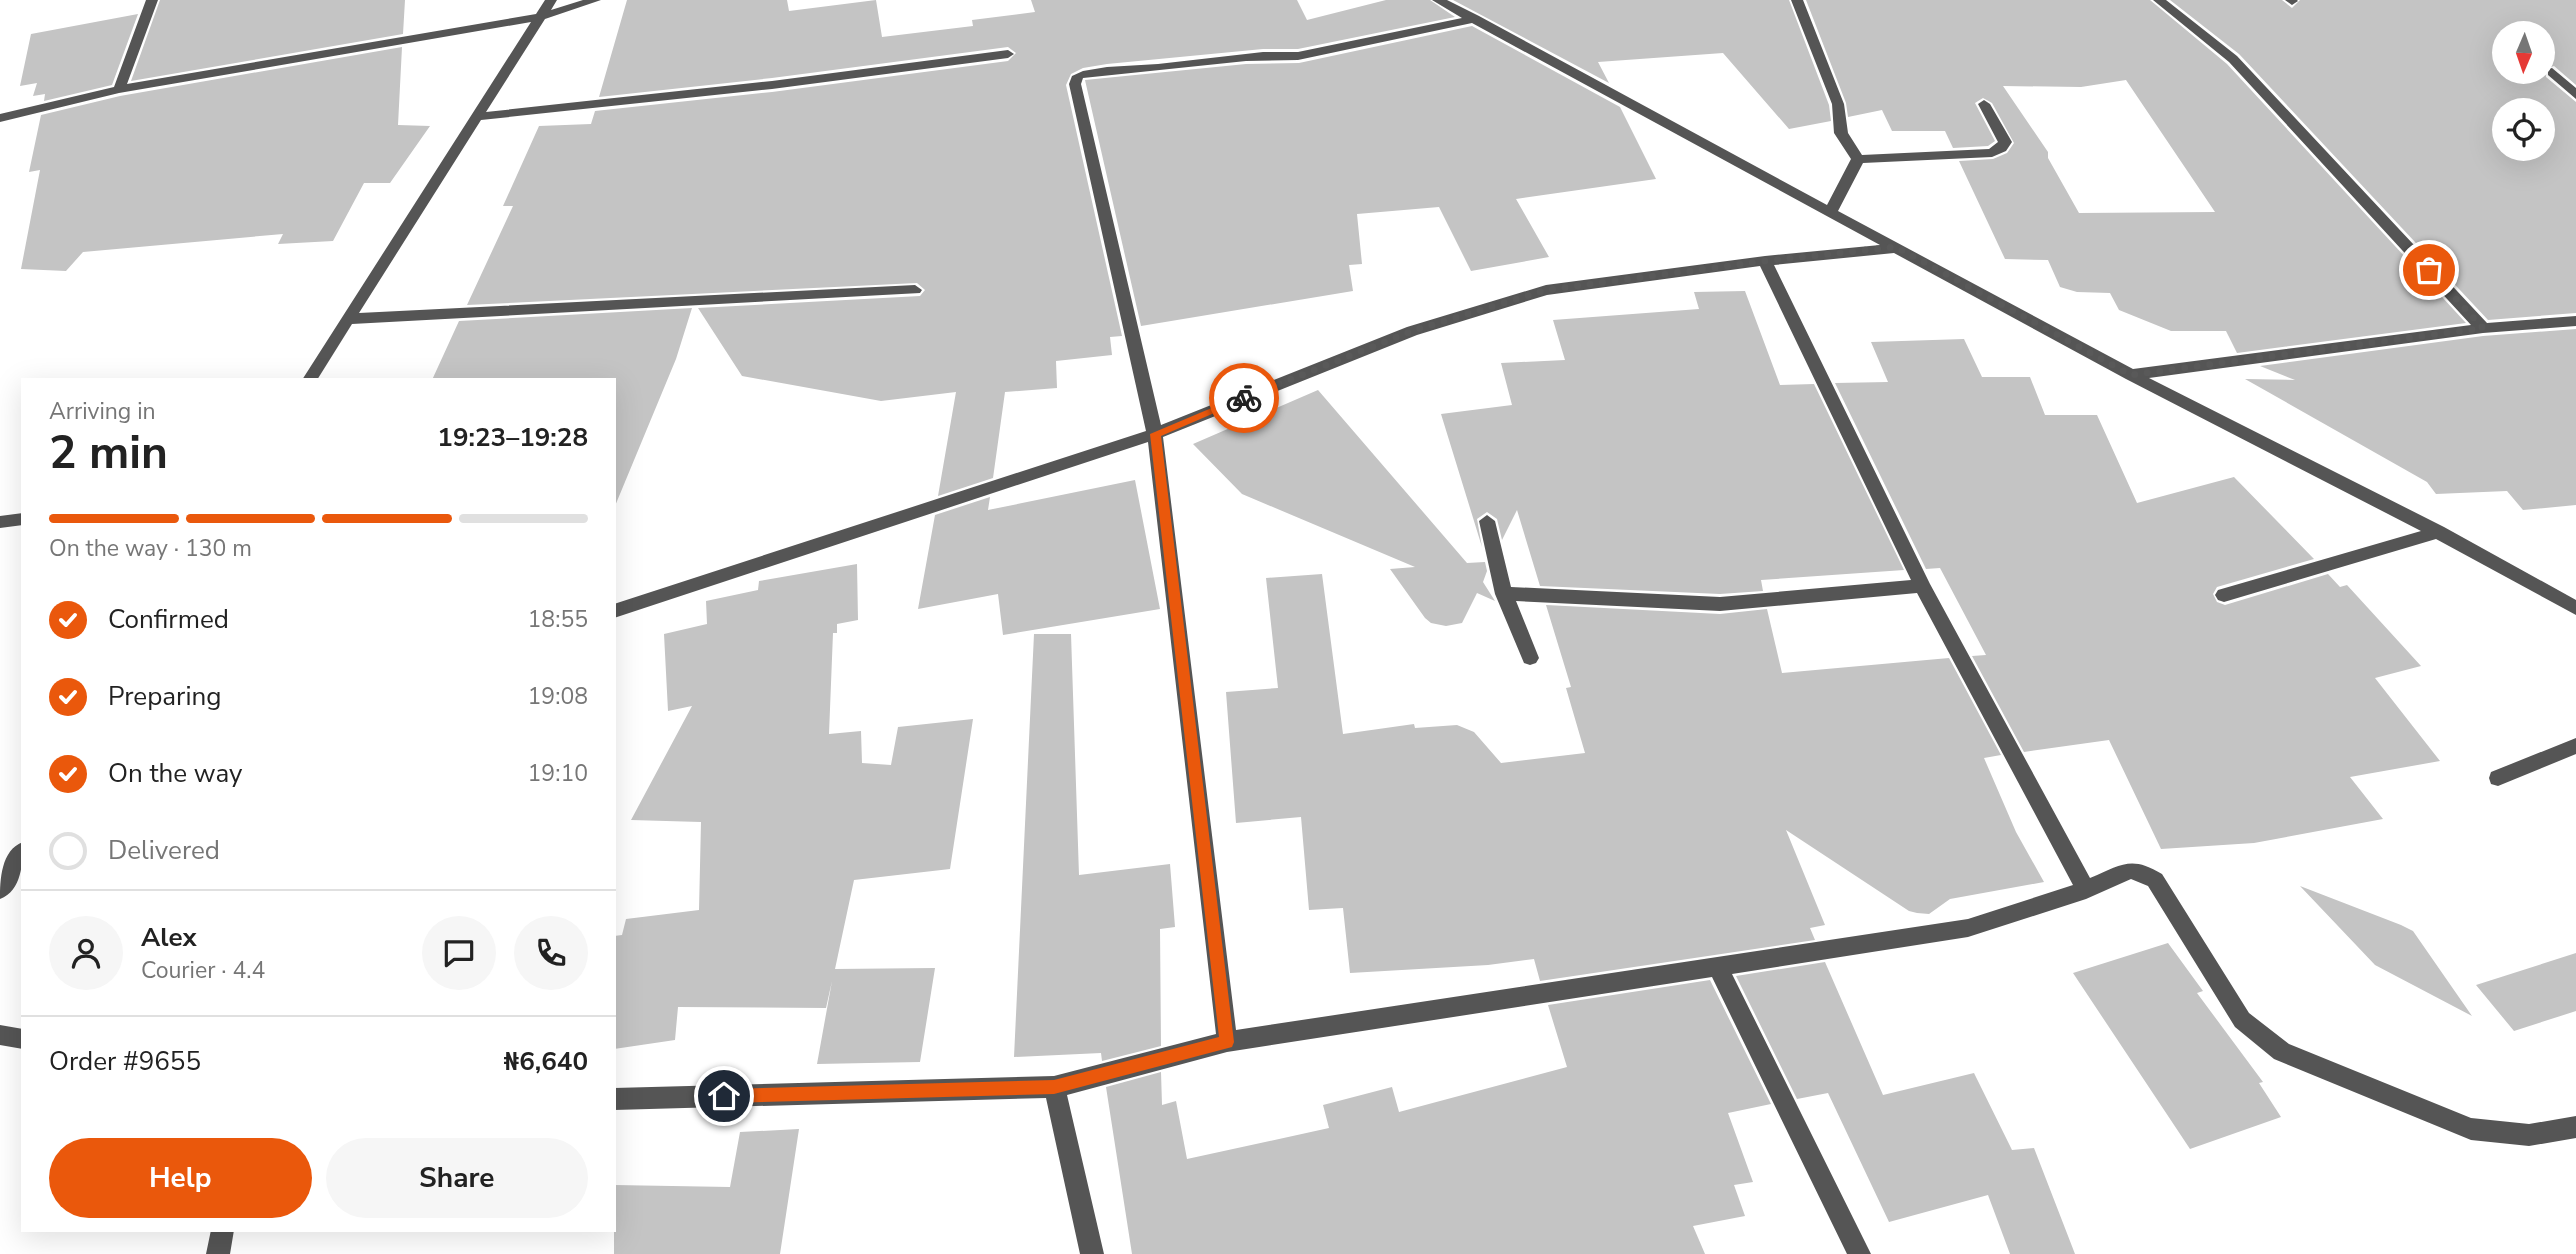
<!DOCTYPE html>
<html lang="en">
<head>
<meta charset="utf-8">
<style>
  body { margin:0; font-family:"Nunito Sans",sans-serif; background:#f6f6f6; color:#222; height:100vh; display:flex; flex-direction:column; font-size:26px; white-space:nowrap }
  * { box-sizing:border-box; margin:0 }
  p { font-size:23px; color:#767676 }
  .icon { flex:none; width:38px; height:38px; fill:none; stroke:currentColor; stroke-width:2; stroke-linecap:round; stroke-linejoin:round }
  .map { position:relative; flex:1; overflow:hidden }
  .panel { position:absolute; left:21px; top:378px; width:595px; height:854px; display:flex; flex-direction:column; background:#fff; border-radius:0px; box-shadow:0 7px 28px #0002 }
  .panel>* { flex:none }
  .needle { width:46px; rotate:182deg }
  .buttons { position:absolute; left:2492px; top:21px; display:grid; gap:14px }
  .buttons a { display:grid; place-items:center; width:63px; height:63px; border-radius:50%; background:#fff; box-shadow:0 7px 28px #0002; font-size:35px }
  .pin { position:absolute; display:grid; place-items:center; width:60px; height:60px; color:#fff; margin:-30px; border:4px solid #fff; border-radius:50%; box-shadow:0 2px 7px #0007 }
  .courier { position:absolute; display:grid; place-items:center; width:70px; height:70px; margin:-35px; border:5px solid #ea580c; border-radius:50%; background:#fff; color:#222; box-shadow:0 2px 9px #0007 }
  .head em { font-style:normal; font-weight:700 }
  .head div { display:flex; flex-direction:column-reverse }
  .head { display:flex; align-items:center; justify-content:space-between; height:119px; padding:0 28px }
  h1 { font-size:46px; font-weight:700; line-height:52px }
  .bar { display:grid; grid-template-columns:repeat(4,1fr); gap:10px 7px; align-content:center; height:84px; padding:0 28px }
  .bar i { height:9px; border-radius:5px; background:#e0e0e0 }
  .bar .selected { background:#ea580c }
  .bar p { grid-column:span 4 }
  .line { display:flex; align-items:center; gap:18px; padding:0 28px; border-top:2px solid #e0e0e0 }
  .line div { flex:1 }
  .round { display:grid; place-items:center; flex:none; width:74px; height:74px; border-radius:37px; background:#f6f6f6 }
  ol { padding:0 28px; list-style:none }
  li { display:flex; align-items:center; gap:21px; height:77px }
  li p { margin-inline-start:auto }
  li .icon { padding:7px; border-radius:50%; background:#ea580c; color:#fff; stroke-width:4 }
  li:last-child { color:#767676 }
  li i { width:38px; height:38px; border:4px solid #e0e0e0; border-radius:50% }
  .action { display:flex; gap:14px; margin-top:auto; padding:14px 28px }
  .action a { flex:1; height:80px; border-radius:42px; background:#ea580c; color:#fff; font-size:28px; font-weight:700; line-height:80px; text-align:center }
  .action a+a { background:#f6f6f6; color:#222 }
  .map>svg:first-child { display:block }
</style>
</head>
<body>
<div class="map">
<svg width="2576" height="1254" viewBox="0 0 2576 1254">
  <rect width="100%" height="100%" fill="#fff"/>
  <!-- building -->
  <path fill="#c4c4c4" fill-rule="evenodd" d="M 160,0 L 405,0 L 403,34 L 131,81 Z
    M 627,0 L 787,0 L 789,11 L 876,0 L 882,37 L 973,26 L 972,20 L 1035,12 L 1031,0 L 1297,0 L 1307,20 L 1386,0 L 1430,0 L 1455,17 L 1298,49 L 1263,49 L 1107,64 L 1083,68 L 1071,74 L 1066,85 L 1122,336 L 1110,337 L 1112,355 L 1056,361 L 1057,388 L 1005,392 L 993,478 L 938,496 L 956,392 L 881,401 L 742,376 L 698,308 L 920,296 L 925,290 L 917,283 L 467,305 L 513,206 L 503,206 L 539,126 L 591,124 L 595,111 L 772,92 L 1008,61 L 1016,53 L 1008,47 L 772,78 L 599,97 Z
    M 1453,0 L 1789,0 L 1829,105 L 1831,121 L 1789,129 L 1723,53 L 1598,62 L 1609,83 Z
    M 1806,0 L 2150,0 L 2227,64 L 2466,323 L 2237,353 L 2226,331 L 2171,331 L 2119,310 L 2110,293 L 2077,292 L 2060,287 L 2048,260 L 2005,259 L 1959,161 L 1993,159 L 2007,153 L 2014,143 L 1992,103 L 1983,98 L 1975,103 L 1995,141 L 1988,146 L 1953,148 L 1945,131 L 1892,131 L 1882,110 L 1848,117 L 1846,103 ZM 2126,80 L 2215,212 L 2079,213 L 2048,158 L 2048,152 L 2003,86 L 2081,87 Z
    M 2170,0 L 2282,0 L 2292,8 L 2300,0 L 2576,0 L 2576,85 L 2554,66 L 2545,69 L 2546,77 L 2576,102 L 2576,313 L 2488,320 L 2239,54 ZM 2504,33 L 2543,33 L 2543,72 L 2504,72 ZM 2504,110 L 2543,110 L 2543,149 L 2504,149 Z
    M 138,14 L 112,85 L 44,101 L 45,94 L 33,96 L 37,83 L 20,86 L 31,34 Z
    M 1472,26 L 1620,107 L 1656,179 L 1516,199 L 1549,257 L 1471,271 L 1439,207 L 1357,214 L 1362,264 L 1349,265 L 1353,291 L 1141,326 L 1085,80 L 1246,64 L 1299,63 Z
    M 402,47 L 398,125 L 430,126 L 390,183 L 364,183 L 333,241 L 278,244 L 283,234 L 83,252 L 66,271 L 21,269 L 40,170 L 29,172 L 41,115 L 120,96 Z
    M 1745,291 L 1780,385 L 1814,384 L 1904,570 L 1761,580 L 1763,591 L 1720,594 L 1540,586 L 1517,510 L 1502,540 L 1497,519 L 1487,512 L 1477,519 L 1482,547 L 1441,414 L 1512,405 L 1501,363 L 1565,360 L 1553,320 L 1699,309 L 1694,292 Z
    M 692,308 L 676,359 L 615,506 L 614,380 L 432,380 L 459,321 Z
    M 2576,329 L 2576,505 L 2523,510 L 2507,491 L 2436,494 L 2427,482 L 2245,379 L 2295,380 L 2260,366 L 2483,336 Z
    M 1964,339 L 1982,377 L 2030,377 L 2045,415 L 2097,415 L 2137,503 L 2234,477 L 2314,559 L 2217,587 L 2213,594 L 2217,602 L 2225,605 L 2328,574 L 2340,587 L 2347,585 L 2421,666 L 2375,678 L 2440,761 L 2350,777 L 2383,819 L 2254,843 L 2161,849 L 2109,740 L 2024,752 L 1972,656 L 1986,655 L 1940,568 L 1926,569 L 1835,383 L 1888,382 L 1871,342 Z
    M 1318,390 L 1467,563 L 1485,562 L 1487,571 L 1483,582 L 1495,601 L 1477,593 L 1462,623 L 1446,626 L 1431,623 L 1425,618 L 1390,569 L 1415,567 L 1242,494 L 1193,444 Z
    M 1135,480 L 1160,609 L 1003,635 L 998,594 L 918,609 L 935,515 L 990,497 L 988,510 Z
    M 857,564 L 858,620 L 837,624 L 837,633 L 833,633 L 829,734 L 861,731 L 862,763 L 891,765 L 898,727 L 973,719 L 950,869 L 854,880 L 835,969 L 935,968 L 920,1062 L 817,1064 L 832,981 L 826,1008 L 678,1007 L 675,1040 L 614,1049 L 614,936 L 622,935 L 626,919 L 699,910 L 701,822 L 631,820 L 692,706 L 668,711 L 664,634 L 707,624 L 706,601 L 758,590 L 759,581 Z
    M 1322,574 L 1343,734 L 1414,724 L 1415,728 L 1457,725 L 1474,732 L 1501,763 L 1585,753 L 1566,688 L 1571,687 L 1546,605 L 1720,614 L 1767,609 L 1782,673 L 1949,658 L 2001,755 L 1984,758 L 2016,832 L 2044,882 L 1950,899 L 1929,914 L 1917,913 L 1909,911 L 1786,830 L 1825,925 L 1810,928 L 1815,940 L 1540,981 L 1534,959 L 1488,965 L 1350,973 L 1343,908 L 1309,910 L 1301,817 L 1236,823 L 1226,692 L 1278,688 L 1266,578 Z
    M 1034,634 L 1071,634 L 1079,875 L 1170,864 L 1175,927 L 1160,929 L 1161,1046 L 1102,1061 L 1101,1053 L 1014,1057 Z
    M 2300,886 L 2401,925 L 2413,931 L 2472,1016 L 2375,965 Z
    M 2168,943 L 2203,991 L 2197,993 L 2263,1082 L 2259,1083 L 2281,1117 L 2190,1149 L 2073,973 Z
    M 2576,953 L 2576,1011 L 2514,1031 L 2476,985 Z
    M 1825,962 L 1883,1095 L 1974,1073 L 2012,1150 L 2034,1148 L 2075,1254 L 2010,1254 L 1988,1195 L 1889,1222 L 1828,1093 L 1797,1099 L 1736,976 Z
    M 1710,980 L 1771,1104 L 1728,1113 L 1753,1182 L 1734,1185 L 1745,1216 L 1693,1226 L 1705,1254 L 1132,1254 L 1106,1087 L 1161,1072 L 1162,1105 L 1176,1101 L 1187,1159 L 1329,1128 L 1323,1105 L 1392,1087 L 1399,1112 L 1567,1067 L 1548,1005 Z
    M 799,1129 L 780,1254 L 614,1254 L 614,1185 L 730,1187 L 740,1132 Z"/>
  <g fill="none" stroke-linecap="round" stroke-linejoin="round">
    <!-- minor -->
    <path fill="#555" fill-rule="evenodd" d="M 146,0 L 158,0 L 127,84 L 536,14 L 545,0 L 557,0 L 551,10 L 583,0 L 601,0 L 545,19 L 486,112 L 772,81 L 1008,50 L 1014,54 L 1008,58 L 772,89 L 481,120 L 359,313 L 915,285 L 922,290 L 920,293 L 352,324 L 317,380 L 302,380 L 531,22 L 119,93 L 0,122 L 0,114 L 114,87 Z
      M 1432,0 L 1447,0 L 1479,16 L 1827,205 L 1851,159 L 1834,133 L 1832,104 L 1791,0 L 1803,0 L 1844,104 L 1848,133 L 1862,155 L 1989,149 L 1998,142 L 1978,104 L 1984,100 L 1990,104 L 2012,142 L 2006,151 L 1992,157 L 1863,163 L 1838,211 L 2133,369 L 2471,325 L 2229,62 L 2153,0 L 2166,0 L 2237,56 L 2487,323 L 2576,316 L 2576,326 L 2483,333 L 2149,378 L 2444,527 L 2576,600 L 2576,615 L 2436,539 L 2224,602 L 2218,600 L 2215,595 L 2218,590 L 2421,531 L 2126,379 L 1894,253 L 1774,265 L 1930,584 L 2090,878 C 2121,865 2131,855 2162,874 L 2249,1013 L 2289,1044 L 2471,1118 L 2529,1124 L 2576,1116 L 2576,1138 L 2529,1146 L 2471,1140 L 2274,1059 L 2235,1027 L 2148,886 L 2131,879 L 2086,899 L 1968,937 L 1732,974 L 1871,1254 L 1847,1254 L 1712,977 L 1227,1052 L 1067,1095 L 1104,1254 L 1080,1254 L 1046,1098 L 614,1110 L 614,1088 L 1054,1076 L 1216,1034 L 1148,442 L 614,618 L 614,604 L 1146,431 L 1069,84 L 1072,76 L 1083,71 L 1107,67 L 1158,64 L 1263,52 L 1298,52 L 1462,18 ZM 1472,23 L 1880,245 L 1765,256 L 1546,285 L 1407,327 L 1161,425 L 1081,84 L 1083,78 L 1246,61 L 1298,60 ZM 1760,266 L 1911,580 L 1720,597 L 1511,587 L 1495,521 L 1487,515 L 1479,521 L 1495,594 L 1524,663 L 1530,665 L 1536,663 L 1539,658 L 1516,601 L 1720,611 L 1917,593 L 2073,885 L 1968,919 L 1236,1030 L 1163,437 L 1417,335 L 1547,295 Z
      M 2285,0 L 2297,0 L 2298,1 L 2292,5 Z
      M 2552,68 L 2576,88 L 2576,99 L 2548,75 L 2548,69 Z
      M 23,513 L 23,525 L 0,528 L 0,516 Z
      M 2576,738 L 2576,754 L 2498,786 L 2491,784 L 2489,778 L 2491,772 Z
      M 23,842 C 23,862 22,891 0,899 C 0,880 1,850 23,842 Z
      M 0,1025 L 23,1029 L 23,1049 L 0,1045 Z
      M 211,1230 L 234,1230 L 230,1254 L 206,1254 Z"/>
  </g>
  <!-- route -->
  <path fill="#ea580c" d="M 1240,396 L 1249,398 L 1161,436 L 1234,1042 L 1232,1047 L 1054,1094 L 724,1103 L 719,1101 L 717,1096 L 724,1089 L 1054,1080 L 1219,1037 L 1150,434 Z"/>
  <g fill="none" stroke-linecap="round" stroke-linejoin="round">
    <!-- done -->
    <path stroke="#595959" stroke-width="7" stroke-dasharray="0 12.6" d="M 1244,398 L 1412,331 L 1546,290 L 1765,261 L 1896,247 L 2131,375 L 2483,328 L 2429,270"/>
  </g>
</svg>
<div class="buttons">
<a><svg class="needle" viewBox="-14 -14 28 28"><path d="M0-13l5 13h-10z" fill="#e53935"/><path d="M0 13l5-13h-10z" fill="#767676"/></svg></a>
<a><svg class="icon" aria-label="locate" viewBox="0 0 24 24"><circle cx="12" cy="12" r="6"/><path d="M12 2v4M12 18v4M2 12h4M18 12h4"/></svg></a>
</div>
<div class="pin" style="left:2429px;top:270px;background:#ea580c"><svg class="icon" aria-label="bag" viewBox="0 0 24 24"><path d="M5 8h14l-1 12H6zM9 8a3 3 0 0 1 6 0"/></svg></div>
<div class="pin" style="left:724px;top:1096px;background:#1f2937"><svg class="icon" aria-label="home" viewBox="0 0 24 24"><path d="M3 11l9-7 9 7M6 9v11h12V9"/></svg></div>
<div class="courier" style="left:1244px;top:398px"><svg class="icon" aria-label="bike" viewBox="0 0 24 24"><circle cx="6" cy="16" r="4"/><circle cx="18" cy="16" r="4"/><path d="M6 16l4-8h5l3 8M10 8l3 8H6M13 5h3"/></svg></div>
<section class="panel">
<div class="head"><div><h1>2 min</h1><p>Arriving in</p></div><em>19:23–19:28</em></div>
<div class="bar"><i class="selected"></i><i class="selected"></i><i class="selected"></i><i></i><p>On the way · 130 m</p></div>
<ol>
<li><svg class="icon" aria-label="check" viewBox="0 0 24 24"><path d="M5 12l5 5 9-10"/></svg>Confirmed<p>18:55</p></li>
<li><svg class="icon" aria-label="check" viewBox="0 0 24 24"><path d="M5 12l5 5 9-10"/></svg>Preparing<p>19:08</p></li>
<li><svg class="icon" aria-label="check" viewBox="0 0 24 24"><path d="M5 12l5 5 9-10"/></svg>On the way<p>19:10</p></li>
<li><i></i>Delivered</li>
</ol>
<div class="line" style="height:126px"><a class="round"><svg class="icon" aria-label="person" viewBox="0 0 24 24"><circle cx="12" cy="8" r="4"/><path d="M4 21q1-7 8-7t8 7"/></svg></a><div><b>Alex</b><p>Courier · 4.4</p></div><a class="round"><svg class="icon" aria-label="chat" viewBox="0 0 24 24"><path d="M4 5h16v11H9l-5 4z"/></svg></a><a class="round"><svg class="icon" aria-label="phone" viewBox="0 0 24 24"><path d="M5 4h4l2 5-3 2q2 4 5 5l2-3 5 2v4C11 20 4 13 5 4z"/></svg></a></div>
<div class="line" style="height:91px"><div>Order #9655</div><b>₦6,640</b></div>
<div class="action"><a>Help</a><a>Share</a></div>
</section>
</div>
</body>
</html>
